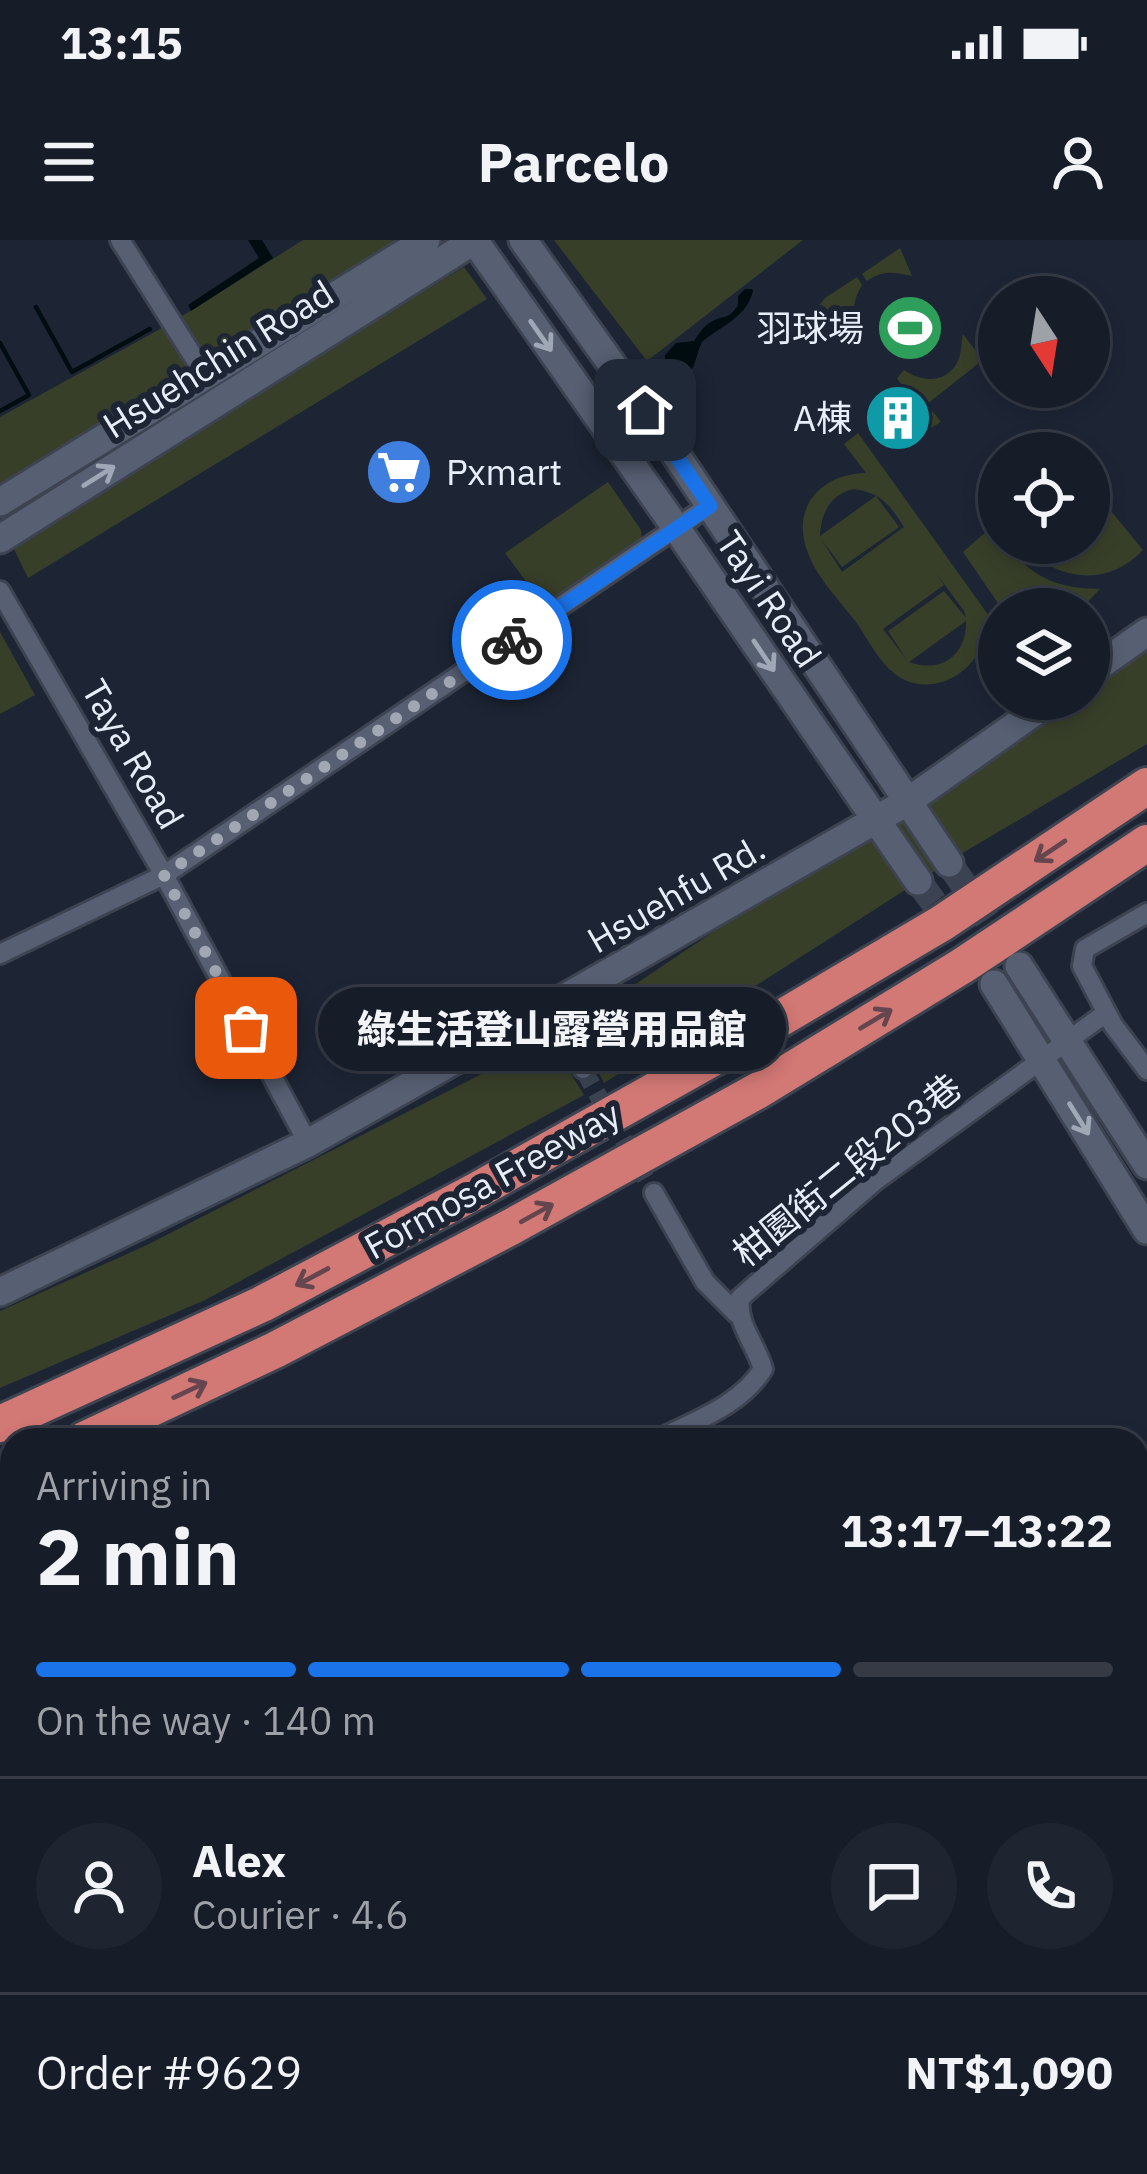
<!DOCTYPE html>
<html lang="en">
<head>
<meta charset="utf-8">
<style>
  body { margin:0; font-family:"IBM Plex Sans","Noto Sans TC",sans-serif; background:#1f2530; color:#f1f3f6; height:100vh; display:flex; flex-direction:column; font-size:45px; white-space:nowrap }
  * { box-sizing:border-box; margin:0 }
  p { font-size:39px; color:#9ea1a8 }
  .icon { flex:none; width:66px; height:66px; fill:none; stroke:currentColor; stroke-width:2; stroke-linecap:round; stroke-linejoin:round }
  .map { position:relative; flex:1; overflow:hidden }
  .details { position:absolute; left:0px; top:1188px; width:1149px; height:747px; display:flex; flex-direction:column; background:#161c28; border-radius:36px 36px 0 0; box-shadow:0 6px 18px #0003,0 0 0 3px #353a45 }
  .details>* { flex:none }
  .needle { width:78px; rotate:168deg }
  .controls { position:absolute; left:978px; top:36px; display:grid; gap:24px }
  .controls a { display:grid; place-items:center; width:132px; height:132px; border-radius:50%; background:#161c28; box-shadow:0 6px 18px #0003,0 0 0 3px #353a45; font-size:60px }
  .pin { position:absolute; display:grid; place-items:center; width:102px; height:102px; color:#fff; margin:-51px; border-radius:24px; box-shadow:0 6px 18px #0006 }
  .courier { position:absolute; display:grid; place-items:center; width:120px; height:120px; margin:-60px; border:9px solid #1a73e8; border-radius:50%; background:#fff; color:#222; box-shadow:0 3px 15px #0007 }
  .bubble { position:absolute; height:84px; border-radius:42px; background:#161c28; box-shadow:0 6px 18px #0003,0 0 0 3px #353a45; font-size:39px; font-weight:800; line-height:84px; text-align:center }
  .headline em { font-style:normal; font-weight:800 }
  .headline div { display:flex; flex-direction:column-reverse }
  .headline { display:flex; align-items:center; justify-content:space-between; height:204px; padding:0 36px }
  h1 { font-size:78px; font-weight:800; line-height:90px }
  .bar { display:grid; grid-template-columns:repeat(4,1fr); gap:18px 12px; align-content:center; height:144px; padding:0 36px }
  .bar i { height:15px; border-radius:9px; background:#353a45 }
  .bar .on { background:#1a73e8 }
  .bar p { grid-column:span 4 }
  .line { display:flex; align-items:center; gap:30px; padding:0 36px; border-top:3px solid #353a45 }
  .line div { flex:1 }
  .round { display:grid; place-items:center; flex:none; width:126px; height:126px; border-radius:63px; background:#1f2530 }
  .status { display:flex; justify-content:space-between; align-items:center; height:84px; padding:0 60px; background:#161c28; direction:ltr }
  .status svg { height:33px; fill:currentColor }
  header { display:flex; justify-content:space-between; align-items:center; height:156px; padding:0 36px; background:#161c28; font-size:54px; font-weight:800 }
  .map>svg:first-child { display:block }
</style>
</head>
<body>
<div class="status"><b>13:15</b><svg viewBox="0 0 49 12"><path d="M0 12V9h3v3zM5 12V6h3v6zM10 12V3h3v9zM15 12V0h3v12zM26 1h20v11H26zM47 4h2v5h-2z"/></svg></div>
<header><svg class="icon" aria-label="menu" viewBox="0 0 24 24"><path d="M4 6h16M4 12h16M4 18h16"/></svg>Parcelo<svg class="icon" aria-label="person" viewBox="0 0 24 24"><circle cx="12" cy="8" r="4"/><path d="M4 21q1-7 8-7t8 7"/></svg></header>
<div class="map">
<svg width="1147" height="1934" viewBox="0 0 1147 1934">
  <rect width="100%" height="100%" fill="#1d2535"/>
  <!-- green -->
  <path fill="#383f29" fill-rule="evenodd" d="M 303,0 L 403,0 L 0,255 L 0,177 L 171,83 Z
    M 554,0 L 803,0 L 647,121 Z
    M 900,8 L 912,36 C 894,32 883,30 867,41 L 862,34 Z
    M 464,27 L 487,59 L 28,338 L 11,303 Z
    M 857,37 L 862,45 C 854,58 851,73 856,88 L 852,92 L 819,66 L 825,58 Z
    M 919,58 L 941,81 L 901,118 L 879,95 Z
    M 963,94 L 983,120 L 927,164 L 941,182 L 929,189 L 897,138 L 904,130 C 921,142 945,144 957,123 C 962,114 961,102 963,94 Z
    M 858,193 L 999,390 L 999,409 L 994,413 L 984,400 C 973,436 928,459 895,434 C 879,422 867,398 856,382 C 840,361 817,338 808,313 C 790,267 821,234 866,233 L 844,204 ZM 854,249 C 881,253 890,265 904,287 L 842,332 L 821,299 L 842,327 L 899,287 L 876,256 L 820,296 C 821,273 830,254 854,249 ZM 936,333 L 964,371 L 966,378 L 944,351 L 888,391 L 907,420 L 883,389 L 944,345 ZM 966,381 C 967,415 941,434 909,422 Z
    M 608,242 L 641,290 L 642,300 L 548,371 L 505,313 Z
    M 1089,244 L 1143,310 C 1105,350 1055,339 1018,303 L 1089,303 Z
    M 988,290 C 1028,327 1039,348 1100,349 L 1081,369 L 1002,369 L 963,312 Z
    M 0,392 L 35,455 L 0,474 Z
    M 1147,392 L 1147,504 L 966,611 L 604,843 L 575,785 L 891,572 L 1053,459 L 1089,459 L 1089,433 Z
    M 550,799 L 584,855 L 205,1060 L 0,1148 L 0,1071 L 147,1005 Z"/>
  <!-- water -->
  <path fill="#000d10" d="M 248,0 L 262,0 L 273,18 L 191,71 L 188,65 L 259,18 Z
    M 745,49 L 752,49 L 753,51 C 747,77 721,86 702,102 C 691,126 700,134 667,137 L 665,132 L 665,115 L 676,103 L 694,101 C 698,95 704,85 711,82 C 724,74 728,81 738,65 L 738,56 Z"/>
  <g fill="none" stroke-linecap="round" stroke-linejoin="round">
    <!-- stream -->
    <path stroke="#000d10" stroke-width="4.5" d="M 36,67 L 72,132 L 150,89
      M 0,103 L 29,155 L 0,171
      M 0,1788 L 12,1774"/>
    <!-- street-tunnel -->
    <path stroke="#3b4352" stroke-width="18" stroke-dasharray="18 9" stroke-linecap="butt" d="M 583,829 L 654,953"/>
    <!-- secondary-tunnel -->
    <path stroke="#3b4352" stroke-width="27" stroke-dasharray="27 14" stroke-linecap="butt" d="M 949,623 L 1010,713
      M 918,641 L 994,744"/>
    <defs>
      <path id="street" d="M 120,0 L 205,135
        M 0,351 L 164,635 L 308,903
        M 1147,673 L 1085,709 L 1082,726 L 1113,785 L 1147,830
        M 0,714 L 164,635 L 710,265
        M 547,768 L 583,829
        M 654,953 L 705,1042 L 737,1074
        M 657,1200 C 694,1181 740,1166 763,1129 C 756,1104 736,1084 740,1058 L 875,941 L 1106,773
        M 1137,1756 L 1147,1746
        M 984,1934 L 998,1923"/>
      <path id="secondary" d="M 474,0 L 677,289 L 918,641
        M 523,0 L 670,206 L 949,623
        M 0,262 L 426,0
        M 0,299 L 475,0
        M 1089,433 L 1147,392
        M 1019,726 L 1147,925
        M 994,744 L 1147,990
        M 0,1052 L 308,903 L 547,768 L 907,562 L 1053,459
        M 1137,1391 L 1147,1387
        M 0,1763 L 12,1747"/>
      <path id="highway" d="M 0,1184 L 262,1064 L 474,952 L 727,810 L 942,683 L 1147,546
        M 84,1200 L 275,1110 L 509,988 L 759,850 L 962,726 L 1147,603
        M 0,1239 L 12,1234"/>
    </defs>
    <!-- street casing -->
    <use href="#street" stroke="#3d4351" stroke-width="24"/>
    <!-- secondary casing -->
    <use href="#secondary" stroke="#3d4351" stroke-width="33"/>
    <!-- highway casing -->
    <use href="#highway" stroke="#3d4351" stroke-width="42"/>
    <!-- street -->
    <use href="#street" stroke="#576073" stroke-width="18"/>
    <!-- secondary -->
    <use href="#secondary" stroke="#576073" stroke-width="27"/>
    <!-- highway -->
    <use href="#highway" stroke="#d27875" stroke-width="36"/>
  </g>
  <!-- one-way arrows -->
  <defs><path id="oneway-shaft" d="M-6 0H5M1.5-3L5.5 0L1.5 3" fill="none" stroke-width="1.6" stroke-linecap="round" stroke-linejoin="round" transform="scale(3)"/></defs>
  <g stroke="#a0a7b6">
    <use href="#oneway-shaft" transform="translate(541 96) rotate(55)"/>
    <use href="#oneway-shaft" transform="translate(99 236) rotate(-32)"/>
    <use href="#oneway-shaft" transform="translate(764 416) rotate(56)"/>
    <use href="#oneway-shaft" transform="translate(1079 879) rotate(58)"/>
  </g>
  <g stroke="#65464f">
    <use href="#oneway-shaft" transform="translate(1050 611) rotate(146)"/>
    <use href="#oneway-shaft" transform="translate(876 779) rotate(-31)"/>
    <use href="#oneway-shaft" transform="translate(537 973) rotate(-29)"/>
    <use href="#oneway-shaft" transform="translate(312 1037) rotate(152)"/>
    <use href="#oneway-shaft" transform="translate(190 1150) rotate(-25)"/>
  </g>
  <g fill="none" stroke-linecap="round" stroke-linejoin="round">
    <!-- done -->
    <path stroke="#a1a8b4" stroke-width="12" stroke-dasharray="0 21.6" d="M 246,788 L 164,635 L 512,400"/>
    <!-- route -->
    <path stroke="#1a73e8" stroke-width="15" d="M 512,400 L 710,266 L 645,170"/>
  </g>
  <!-- icons -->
  <defs>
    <symbol id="stadium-disc" viewBox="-11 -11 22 22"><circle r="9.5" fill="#2e9e5b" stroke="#1d2535"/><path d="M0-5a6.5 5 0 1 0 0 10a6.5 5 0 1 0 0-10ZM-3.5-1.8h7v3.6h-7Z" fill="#fff"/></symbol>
    <symbol id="building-disc" viewBox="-11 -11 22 22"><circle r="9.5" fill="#0f9aa8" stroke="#1d2535"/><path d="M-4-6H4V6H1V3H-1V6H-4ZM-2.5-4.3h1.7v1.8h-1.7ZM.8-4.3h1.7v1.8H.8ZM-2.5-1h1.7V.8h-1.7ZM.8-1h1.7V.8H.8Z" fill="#fff"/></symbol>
    <symbol id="supermarket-disc" viewBox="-11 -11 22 22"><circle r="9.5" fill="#3f7fe0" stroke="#1d2535"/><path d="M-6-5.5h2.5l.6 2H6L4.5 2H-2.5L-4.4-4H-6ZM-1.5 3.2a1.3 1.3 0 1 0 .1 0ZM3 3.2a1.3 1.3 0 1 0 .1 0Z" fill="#fff"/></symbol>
  </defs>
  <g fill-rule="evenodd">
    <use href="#stadium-disc" x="872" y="50" width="76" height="76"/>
    <use href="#building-disc" x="860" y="140" width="76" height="76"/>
    <use href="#supermarket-disc" x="361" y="194" width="76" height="76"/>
  </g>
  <g text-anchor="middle" stroke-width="12" stroke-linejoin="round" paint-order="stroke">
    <!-- poi labels -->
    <g font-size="36" fill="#e8eef9" stroke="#1d2535" text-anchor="end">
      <text x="864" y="101">羽球場</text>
      <text x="852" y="191">A棟</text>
      <text x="446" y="245" text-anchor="start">Pxmart</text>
    </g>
    <!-- street labels -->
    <g font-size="36" fill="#e8eef9" stroke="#1d2535">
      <text transform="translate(218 119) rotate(-32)" y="13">Hsuehchin Road</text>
      <text transform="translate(769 359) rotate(56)" y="13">Tayi Road</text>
      <text transform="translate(133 514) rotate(60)" y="13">Taya Road</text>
      <text transform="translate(676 654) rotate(-30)" y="13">Hsuehfu Rd.</text>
      <text transform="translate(847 930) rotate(-39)" y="13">柑園街二段203巷</text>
      <text transform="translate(492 940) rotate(-29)" y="13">Formosa Freeway</text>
    </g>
  </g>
</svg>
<div class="controls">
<a><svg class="needle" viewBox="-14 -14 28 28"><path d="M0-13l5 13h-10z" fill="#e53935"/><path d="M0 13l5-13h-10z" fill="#9ea1a8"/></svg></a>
<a><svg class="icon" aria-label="locate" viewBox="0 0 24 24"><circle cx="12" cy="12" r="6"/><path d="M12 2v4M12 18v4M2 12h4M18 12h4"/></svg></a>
<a><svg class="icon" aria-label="layers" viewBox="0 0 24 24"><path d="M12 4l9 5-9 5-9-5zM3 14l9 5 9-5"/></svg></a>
</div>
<div class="pin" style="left:246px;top:788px;background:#ea580c"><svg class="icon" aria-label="bag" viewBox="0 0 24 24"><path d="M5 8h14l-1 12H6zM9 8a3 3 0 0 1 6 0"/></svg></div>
<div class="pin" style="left:645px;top:170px;background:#1f2937"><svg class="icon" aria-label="home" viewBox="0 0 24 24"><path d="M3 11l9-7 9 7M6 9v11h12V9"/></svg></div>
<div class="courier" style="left:512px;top:400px"><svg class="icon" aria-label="bike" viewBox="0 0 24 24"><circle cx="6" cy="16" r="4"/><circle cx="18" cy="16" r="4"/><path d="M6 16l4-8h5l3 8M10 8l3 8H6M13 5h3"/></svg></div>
<div class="bubble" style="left:318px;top:747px;width:468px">綠生活登山露營用品館</div>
<section class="details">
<div class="headline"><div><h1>2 min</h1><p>Arriving in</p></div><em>13:17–13:22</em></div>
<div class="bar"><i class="on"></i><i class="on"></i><i class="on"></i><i></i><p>On the way · 140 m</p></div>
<div class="line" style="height:216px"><a class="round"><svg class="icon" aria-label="person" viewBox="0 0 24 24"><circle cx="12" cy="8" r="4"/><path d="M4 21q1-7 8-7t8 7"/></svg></a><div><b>Alex</b><p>Courier · 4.6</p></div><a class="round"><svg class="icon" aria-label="chat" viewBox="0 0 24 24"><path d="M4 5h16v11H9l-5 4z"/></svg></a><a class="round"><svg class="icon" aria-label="phone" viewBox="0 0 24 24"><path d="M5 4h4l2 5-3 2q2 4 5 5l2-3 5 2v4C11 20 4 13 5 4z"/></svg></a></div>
<div class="line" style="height:156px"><div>Order #9629</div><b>NT$1,090</b></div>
</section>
</div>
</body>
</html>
